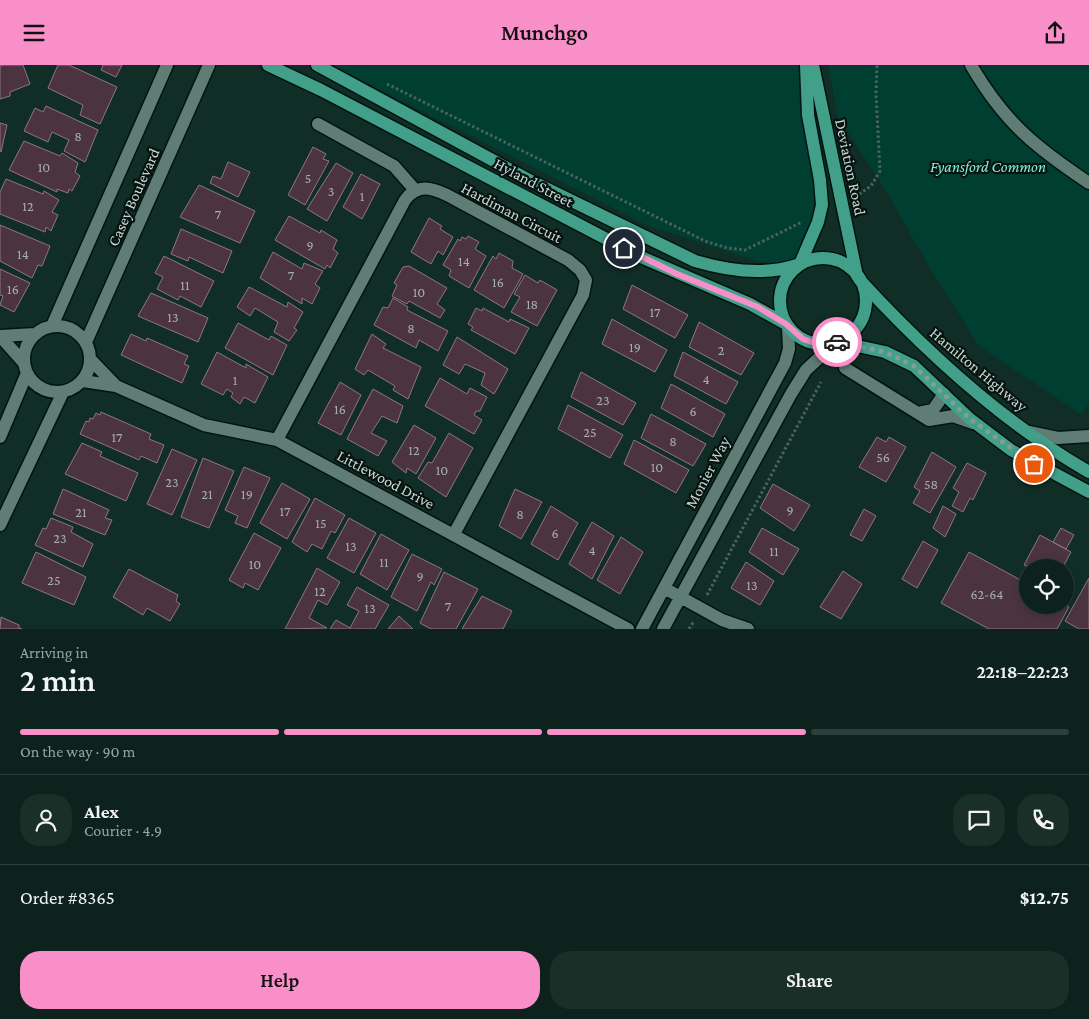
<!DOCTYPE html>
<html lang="en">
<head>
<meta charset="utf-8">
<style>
  body { margin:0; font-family:"Crimson Pro",serif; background:#1b2f29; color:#f1f3f6; height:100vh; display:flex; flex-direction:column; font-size:19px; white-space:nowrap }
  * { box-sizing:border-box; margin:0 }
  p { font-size:16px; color:#9aa4a3 }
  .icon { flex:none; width:28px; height:28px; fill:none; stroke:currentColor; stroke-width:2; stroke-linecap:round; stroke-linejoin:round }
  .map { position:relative; height:564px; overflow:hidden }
  .details { display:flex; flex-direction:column; background:#0d221c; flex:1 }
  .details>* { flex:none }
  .fabs { position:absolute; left:1019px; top:494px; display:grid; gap:10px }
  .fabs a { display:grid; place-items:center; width:55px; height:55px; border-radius:50%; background:#0d221c; box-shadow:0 2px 8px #0003,0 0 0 1px #2d3f3b; font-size:25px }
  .pin { position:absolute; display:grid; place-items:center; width:42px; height:42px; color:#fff; margin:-21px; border:2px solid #fff; border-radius:50%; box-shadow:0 1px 5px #0007 }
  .courier { position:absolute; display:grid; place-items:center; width:50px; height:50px; margin:-25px; border:4px solid #f98fc9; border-radius:50%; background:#fff; color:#222; box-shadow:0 1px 6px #0007 }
  .headline em { font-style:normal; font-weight:600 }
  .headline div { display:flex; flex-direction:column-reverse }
  .headline { display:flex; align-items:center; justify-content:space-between; height:85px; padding:0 20px }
  h1 { font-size:32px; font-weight:600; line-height:38px }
  .bar { display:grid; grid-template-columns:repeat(4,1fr); gap:8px 5px; align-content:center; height:60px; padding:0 20px }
  .bar i { height:6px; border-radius:4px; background:#2d3f3b }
  .bar .current { background:#f98fc9 }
  .bar p { grid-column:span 4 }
  .line { display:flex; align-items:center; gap:12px; padding:0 20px; border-top:1px solid #2d3f3b }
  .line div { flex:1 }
  .round { display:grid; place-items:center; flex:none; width:52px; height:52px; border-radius:20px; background:#1b2f29 }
  .action { display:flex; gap:10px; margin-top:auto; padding:10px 20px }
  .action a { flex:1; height:58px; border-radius:20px; background:#f98fc9; color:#111; font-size:20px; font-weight:600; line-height:58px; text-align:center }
  .action a+a { background:#1b2f29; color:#f1f3f6 }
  header { display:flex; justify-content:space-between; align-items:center; height:65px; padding:0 20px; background:#f98fc9; color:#111; font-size:22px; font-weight:600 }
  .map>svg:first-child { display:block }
</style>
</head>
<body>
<header><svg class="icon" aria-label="menu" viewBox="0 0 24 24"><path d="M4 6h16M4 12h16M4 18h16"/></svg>Munchgo<svg class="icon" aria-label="share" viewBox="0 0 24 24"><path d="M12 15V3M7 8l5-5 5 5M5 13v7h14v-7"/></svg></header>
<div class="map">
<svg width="1089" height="564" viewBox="0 0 1089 564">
  <rect width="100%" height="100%" fill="#112e26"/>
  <!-- green -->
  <path fill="#003e31" d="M 332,0 L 806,0 L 822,133 L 797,200 L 758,196 L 648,161 Z
    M 828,0 L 1089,0 L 1089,337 L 1082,350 L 979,281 L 928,200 L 885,124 L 838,52 Z"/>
  <!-- building -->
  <path fill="#4b343f" stroke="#8f7581" d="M 3,0 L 23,0 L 30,19 L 10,27 L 10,31 L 0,34 L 0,1 Z
    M 58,0 L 69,0 L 117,22 L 100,59 L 80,50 L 83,40 L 48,23 Z
    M 103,0 L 122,0 L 116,12 L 101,5 Z
    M 46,41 L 98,65 L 85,97 L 64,86 L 69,75 L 52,67 L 48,77 L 24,66 L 35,43 L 43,47 Z
    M 0,58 L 7,60 L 1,87 L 0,86 Z
    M 24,76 L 60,91 L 62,88 L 78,98 L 75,107 L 80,111 L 72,126 L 69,124 L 68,128 L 57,124 L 57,127 L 9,105 Z
    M 313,82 L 326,89 L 323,94 L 329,96 L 305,140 L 288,130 Z
    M 228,97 L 250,107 L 238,132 L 210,118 L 213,111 L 221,114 Z
    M 336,98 L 353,108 L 327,156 L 307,144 Z
    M 361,109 L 380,119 L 362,154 L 343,142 Z
    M 6,114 L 43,129 L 44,126 L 59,135 L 52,147 L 58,150 L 51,166 L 46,162 L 45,167 L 0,149 L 0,127 Z
    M 199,120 L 255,146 L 240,178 L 180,152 Z
    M 289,151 L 320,168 L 321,165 L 337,175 L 333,184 L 338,188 L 330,203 L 327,200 L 325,204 L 275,175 Z
    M 429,153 L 442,161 L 440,164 L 453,172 L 443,190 L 438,186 L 431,199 L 411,187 Z
    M 0,160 L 50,181 L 42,201 L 38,200 L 32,213 L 0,196 Z
    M 181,164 L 232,186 L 223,208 L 189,192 L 188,196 L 171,189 Z
    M 468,171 L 479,177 L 475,184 L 486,191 L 469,223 L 449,211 L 451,205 L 443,200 L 458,174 L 460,176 L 462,172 L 466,174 Z
    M 273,187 L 302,204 L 304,198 L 323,206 L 315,219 L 320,223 L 312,239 L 302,233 L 302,239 L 260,213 Z
    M 499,188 L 513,196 L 512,203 L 523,209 L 504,243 L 474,225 L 493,191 L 496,194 Z
    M 164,191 L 214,216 L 201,242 L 180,231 L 178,235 L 157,224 L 163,212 L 155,208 Z
    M 409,201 L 447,223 L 437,239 L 445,245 L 440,253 L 409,236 L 407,239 L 392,231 L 397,220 L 394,218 L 403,202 Z
    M 0,204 L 30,218 L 14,247 L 0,240 L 3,231 L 0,230 Z
    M 525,210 L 538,218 L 540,215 L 557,225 L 537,261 L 511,247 L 520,232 L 514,229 Z
    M 632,220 L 688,250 L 675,273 L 623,244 Z
    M 249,222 L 287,242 L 288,237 L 303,247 L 294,263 L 297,265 L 289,276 L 274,267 L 278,257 L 255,243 L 250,251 L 237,242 Z
    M 151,228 L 208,253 L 198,277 L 138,251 Z
    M 393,233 L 408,242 L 407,245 L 448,266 L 438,286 L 419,275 L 416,283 L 374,260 L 383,242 L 388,243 Z
    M 476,243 L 482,246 L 483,243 L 509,257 L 510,254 L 529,263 L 515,289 L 471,265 L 473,262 L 468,259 Z
    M 612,254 L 667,285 L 655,307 L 602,279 Z
    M 699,257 L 754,288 L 741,310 L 689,282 Z
    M 238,258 L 269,275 L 271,271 L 287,280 L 273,310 L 225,283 Z
    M 131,269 L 146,276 L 147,273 L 188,291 L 184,299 L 189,301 L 182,318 L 121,290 Z
    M 372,269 L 386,279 L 383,283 L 421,302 L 408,334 L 393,325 L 395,321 L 368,305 L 364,310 L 355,304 Z
    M 457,272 L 508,304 L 494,329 L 481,320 L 485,308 L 465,299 L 459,309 L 443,300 Z
    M 217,287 L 246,303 L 246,299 L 268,312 L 255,338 L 244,332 L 240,339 L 231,332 L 233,328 L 227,324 L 223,330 L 201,319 Z
    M 683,287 L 738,317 L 726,339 L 674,311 Z
    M 581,307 L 636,338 L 623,360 L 571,332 Z
    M 440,313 L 467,329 L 470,323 L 487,332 L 480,346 L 476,346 L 474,350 L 482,355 L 474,369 L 425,341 Z
    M 340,317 L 361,330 L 341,370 L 318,358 Z
    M 671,319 L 725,349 L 713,372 L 661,343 Z
    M 373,324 L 403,341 L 397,358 L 382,351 L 371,368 L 387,376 L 378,391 L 347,374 Z
    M 568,340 L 623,370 L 610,393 L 558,364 Z
    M 101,347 L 151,369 L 149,374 L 164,380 L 157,398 L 141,391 L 139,395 L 80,369 L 86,356 L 89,357 L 90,353 L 93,354 L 96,348 L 100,350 Z
    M 651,349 L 706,379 L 693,401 L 641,373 Z
    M 414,360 L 436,373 L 416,409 L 407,403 L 406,408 L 392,397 Z
    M 449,368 L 473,383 L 446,432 L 418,413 L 428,397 L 432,398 Z
    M 877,372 L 886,377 L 889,372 L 906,382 L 886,417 L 859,402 Z
    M 634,375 L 689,405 L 676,428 L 624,399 Z
    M 82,378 L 102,387 L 100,391 L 138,408 L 126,436 L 65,409 Z
    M 172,384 L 197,395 L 172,450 L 147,439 Z
    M 932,387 L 956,402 L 930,448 L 913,438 L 920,426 L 914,422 Z
    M 203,393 L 234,406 L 209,463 L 181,452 Z
    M 967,398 L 986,408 L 973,435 L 970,433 L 963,447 L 952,441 L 959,427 L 953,423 Z
    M 244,402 L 270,413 L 247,463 L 235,458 L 238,451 L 225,445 Z
    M 282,418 L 310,434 L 287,474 L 260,458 Z
    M 773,419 L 810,440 L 794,466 L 760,443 Z
    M 63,424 L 109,445 L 105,453 L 112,455 L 105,470 L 53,449 Z
    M 515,424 L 542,437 L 521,474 L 499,461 Z
    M 315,433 L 345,450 L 335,468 L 331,466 L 322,484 L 312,479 L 307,487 L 292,477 Z
    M 551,441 L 578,458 L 558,495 L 531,479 Z
    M 943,441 L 956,449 L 945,472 L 933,463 Z
    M 864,444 L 876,451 L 862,476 L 850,470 Z
    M 51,453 L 73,462 L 71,467 L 93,479 L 83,502 L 35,480 L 43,463 L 46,464 Z
    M 349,453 L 376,468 L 354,508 L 327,493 Z
    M 592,457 L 614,471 L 592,514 L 569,499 Z
    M 762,463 L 799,484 L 783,510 L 749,487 Z
    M 1061,463 L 1074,470 L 1066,484 L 1053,477 Z
    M 254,468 L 281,483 L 258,525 L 245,518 L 243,523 L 229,515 Z
    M 381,469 L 409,485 L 387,525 L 360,509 Z
    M 1040,470 L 1071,487 L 1063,502 L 1029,502 L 1024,500 Z
    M 621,472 L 643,487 L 620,529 L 597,515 Z
    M 923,476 L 938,485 L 917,523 L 902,514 Z
    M 36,487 L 86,512 L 74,540 L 22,518 Z
    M 969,487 L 1028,519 L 1028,540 L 1065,540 L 1069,542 L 1057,564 L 989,564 L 941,538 Z
    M 412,489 L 442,504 L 434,520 L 431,517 L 417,546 L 391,532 Z
    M 746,497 L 774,516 L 760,540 L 731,523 Z
    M 317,503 L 340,517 L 327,540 L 318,535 L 309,553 L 327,563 L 285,564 Z
    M 129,504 L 178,530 L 176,536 L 180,539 L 170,556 L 147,543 L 143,550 L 113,532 Z
    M 843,506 L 862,519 L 841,554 L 820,542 Z
    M 444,507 L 478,524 L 456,564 L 431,564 L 420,558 Z
    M 1089,513 L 1089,564 L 1079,564 L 1065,556 Z
    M 357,522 L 389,540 L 375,564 L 330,564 L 336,555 L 350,563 L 359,546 L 347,540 Z
    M 482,531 L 512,546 L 503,564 L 462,564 Z
    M 399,551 L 413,564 L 388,564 Z
    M 1,552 L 19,560 L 19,563 L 22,564 L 0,564 Z"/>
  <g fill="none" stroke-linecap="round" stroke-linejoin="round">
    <defs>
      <path id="minor" d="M 971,0 C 1004,57 1035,82 1089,118
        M 318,59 L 394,101 L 415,125
        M24 294a33 33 0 1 1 66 0a33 33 0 1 1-66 0Z
        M 52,261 L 167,0
        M 0,271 L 24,298
        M 0,271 L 35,269
        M 86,277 L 209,0
        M 91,295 L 116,321
        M 845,303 L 929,355 L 953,351 L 973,358
        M 83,316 L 116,321 L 204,360 L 277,375 L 628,564
        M 918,348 L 933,345 L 944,329
        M 1029,367 L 1058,373 L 1089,371
        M 0,372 L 27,308
        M 277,375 L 405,135 C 417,119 430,122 447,130 L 568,195 L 580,205 L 586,215 L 583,230 L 454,469
        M 0,460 L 63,327
        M 664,523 L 722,555 L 748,564
        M 642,564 L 785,298 L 789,284 L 788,263
        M 663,564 L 791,329 L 806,305 L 835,278"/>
      <path id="major" d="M 268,0 L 321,25 L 641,192 L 750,239 L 786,259
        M 317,0 L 531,116 L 695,196 C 729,206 764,211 797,200
        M 813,0 L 857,211
        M780 236a43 43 0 1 1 86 0a43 43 0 1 1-86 0Z
        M 800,199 L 818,157 L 822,140 L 820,115 L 808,50 L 806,0
        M 859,214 C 926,287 1003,358 1089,407
        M 839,277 L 885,287 L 914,301 L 970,354 L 1011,385 L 1089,427"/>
    </defs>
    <!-- minor casing -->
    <use href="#minor" stroke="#00150f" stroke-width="15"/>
    <!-- major casing -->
    <use href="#major" stroke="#00150f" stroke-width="15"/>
    <!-- path -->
    <path stroke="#4a635b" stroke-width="3" stroke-dasharray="2.5 2.5" stroke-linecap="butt" d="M 387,19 L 705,176 L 727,183 L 745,185 L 802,157
      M 855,132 L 871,121 L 880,106 L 876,29 L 877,0
      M 707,530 L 821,317
      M 689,564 L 694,556"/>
    <!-- minor -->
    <use href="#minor" stroke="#5f7d74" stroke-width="12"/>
    <!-- major -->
    <use href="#major" stroke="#42a08a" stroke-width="12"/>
  </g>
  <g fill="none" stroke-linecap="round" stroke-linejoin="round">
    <!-- done -->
    <path stroke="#879c95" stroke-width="5" stroke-dasharray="0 9" d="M 837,277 L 885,287 L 914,301 L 970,354 L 1034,399"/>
    <!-- route -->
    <path stroke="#f98fc9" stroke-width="6" d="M 624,183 L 677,209 L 758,242 L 786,259 L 803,274 L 818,279 L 837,277"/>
  </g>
  <g text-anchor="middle" stroke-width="4.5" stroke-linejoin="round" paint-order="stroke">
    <!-- number labels -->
    <g font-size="14" fill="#a8aeac">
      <text x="78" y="76">8</text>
      <text x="44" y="107">10</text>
      <text x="308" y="118">5</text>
      <text x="331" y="131">3</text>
      <text x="362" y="136">1</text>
      <text x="28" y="146">12</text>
      <text x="218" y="154">7</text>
      <text x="310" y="185">9</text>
      <text x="23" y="194">14</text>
      <text x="464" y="201">14</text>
      <text x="291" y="215">7</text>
      <text x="498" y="222">16</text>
      <text x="185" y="225">11</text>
      <text x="13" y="229">16</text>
      <text x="419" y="232">10</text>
      <text x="532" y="244">18</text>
      <text x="655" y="252">17</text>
      <text x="173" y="257">13</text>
      <text x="411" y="268">8</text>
      <text x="635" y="287">19</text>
      <text x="721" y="290">2</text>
      <text x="706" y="319">4</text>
      <text x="235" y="320">1</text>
      <text x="603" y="340">23</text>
      <text x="340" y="349">16</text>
      <text x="693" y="351">6</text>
      <text x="590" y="372">25</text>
      <text x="117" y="377">17</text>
      <text x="673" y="381">8</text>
      <text x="414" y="390">12</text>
      <text x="883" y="397">56</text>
      <text x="657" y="407">10</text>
      <text x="442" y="410">10</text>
      <text x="172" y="422">23</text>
      <text x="931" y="424">58</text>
      <text x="207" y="434">21</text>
      <text x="247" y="434">19</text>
      <text x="790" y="450">9</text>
      <text x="285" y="451">17</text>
      <text x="81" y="452">21</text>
      <text x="520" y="454">8</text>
      <text x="321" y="463">15</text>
      <text x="555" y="473">6</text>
      <text x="60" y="478">23</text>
      <text x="351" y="486">13</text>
      <text x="592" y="490">4</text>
      <text x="774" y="491">11</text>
      <text x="384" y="502">11</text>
      <text x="255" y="504">10</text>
      <text x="420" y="516">9</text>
      <text x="54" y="520">25</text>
      <text x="752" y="525">13</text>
      <text x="320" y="531">12</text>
      <text x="987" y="534">62-64</text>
      <text x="448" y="546">7</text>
      <text x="370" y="548">13</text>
    </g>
    <!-- park labels -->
    <g font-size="16" font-style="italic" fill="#80f0d1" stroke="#071310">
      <text x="988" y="107">Fyansford Common</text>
    </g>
    <!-- street labels -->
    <g font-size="16" fill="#c7d7d1" stroke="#071310">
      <text transform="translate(851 102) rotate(78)" y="6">Deviation Road</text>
      <text transform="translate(534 117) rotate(28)" y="6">Hyland Street</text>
      <text transform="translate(133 132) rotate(-66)" y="6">Casey Boulevard</text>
      <text transform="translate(512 147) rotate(28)" y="6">Hardiman Circuit</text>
      <text transform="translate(979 304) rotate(40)" y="6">Hamilton Highway</text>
      <text transform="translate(707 407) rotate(-62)" y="6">Monier Way</text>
      <text transform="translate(386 414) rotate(28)" y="6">Littlewood Drive</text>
    </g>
  </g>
</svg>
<div class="fabs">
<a><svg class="icon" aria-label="locate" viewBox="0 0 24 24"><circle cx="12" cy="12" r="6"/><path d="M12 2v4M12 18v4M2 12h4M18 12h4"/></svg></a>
</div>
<div class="pin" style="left:1034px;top:399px;background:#ea580c"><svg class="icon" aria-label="bag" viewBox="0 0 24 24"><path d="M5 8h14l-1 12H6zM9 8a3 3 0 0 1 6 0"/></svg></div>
<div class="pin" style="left:624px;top:183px;background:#1f2937"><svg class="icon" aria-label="home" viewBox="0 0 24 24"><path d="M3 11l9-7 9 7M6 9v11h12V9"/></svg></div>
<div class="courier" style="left:837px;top:277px"><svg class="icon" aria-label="car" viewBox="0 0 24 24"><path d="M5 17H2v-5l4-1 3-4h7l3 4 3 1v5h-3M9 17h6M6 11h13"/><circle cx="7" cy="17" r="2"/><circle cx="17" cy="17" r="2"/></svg></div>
</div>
<section class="details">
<div class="headline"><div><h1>2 min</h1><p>Arriving in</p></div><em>22:18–22:23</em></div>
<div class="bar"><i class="current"></i><i class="current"></i><i class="current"></i><i></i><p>On the way · 90 m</p></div>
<div class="line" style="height:90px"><a class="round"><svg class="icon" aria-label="person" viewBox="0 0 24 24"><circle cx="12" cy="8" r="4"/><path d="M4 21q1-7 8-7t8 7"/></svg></a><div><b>Alex</b><p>Courier · 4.9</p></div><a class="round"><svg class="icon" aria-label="chat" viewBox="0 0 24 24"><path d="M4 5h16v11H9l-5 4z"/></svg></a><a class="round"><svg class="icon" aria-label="phone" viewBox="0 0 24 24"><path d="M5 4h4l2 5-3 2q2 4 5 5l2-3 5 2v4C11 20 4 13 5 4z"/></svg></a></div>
<div class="line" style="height:65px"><div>Order #8365</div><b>$12.75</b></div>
<div class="action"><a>Help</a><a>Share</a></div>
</section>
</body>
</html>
